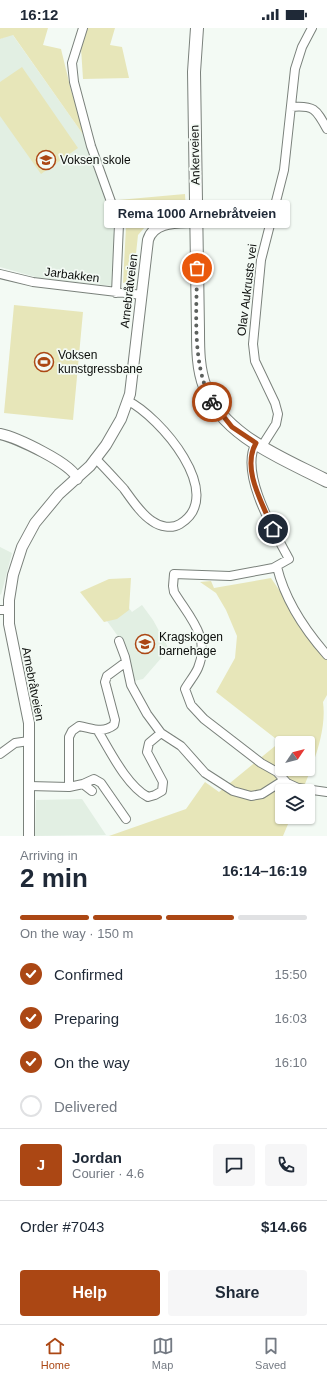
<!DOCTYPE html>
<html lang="en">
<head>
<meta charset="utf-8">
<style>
  body { margin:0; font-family:Arial,sans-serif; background:#f6f6f7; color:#1f2937; height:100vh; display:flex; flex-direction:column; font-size:15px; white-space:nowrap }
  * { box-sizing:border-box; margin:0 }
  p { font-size:13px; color:#747a83 }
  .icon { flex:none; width:22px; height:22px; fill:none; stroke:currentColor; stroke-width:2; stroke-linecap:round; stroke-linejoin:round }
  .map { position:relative; height:808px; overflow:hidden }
  .panel { display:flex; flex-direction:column; background:#fff; flex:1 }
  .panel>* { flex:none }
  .needle { width:26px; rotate:55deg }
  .fabs { position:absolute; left:275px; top:708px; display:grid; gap:8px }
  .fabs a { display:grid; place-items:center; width:40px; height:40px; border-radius:4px; background:#fff; box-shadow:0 1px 3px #0004; font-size:20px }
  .pin { position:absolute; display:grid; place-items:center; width:34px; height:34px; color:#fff; margin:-17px; border:2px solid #fff; border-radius:50%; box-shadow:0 1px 4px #0007 }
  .courier { position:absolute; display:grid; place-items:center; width:40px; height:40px; margin:-20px; border:3px solid #ab4714; border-radius:50%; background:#fff; color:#222; box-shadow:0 1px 5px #0007 }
  .bubble { position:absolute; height:28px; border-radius:4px; background:#fff; box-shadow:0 1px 3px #0004; font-size:13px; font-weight:700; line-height:28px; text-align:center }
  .headline em { font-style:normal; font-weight:700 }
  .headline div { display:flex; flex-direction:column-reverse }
  .headline { display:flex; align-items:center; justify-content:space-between; height:68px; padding:0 20px }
  h1 { font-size:26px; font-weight:700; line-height:30px }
  .bar { display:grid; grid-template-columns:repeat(4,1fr); gap:6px 4px; align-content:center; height:48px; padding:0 20px }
  .bar i { height:5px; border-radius:3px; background:#e0e1e3 }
  .bar .on { background:#ab4714 }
  .bar p { grid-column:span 4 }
  .line { display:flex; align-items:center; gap:10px; padding:0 20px; border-top:1px solid #e0e1e3 }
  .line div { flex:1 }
  .round { display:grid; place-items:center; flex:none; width:42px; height:42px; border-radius:4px; background:#f6f6f7 }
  ol { padding:0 20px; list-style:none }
  li { display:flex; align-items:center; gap:12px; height:44px }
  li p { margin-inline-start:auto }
  li .icon { padding:4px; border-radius:50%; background:#ab4714; color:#fff; stroke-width:4 }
  li:last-child { color:#747a83 }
  li i { width:22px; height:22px; border:2px solid #e0e1e3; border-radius:50% }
  .primary-button { display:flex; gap:8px; margin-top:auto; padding:8px 20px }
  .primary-button a { flex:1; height:46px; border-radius:4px; background:#ab4714; color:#fff; font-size:16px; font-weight:700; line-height:46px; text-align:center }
  .primary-button a+a { background:#f6f6f7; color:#1f2937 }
  .status { display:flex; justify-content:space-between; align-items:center; height:28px; padding:0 20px; background:#fff; direction:ltr }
  .status svg { height:11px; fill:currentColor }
  .menu { display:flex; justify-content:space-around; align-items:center; height:56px; border-top:1px solid #e0e1e3; background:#fff; font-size:11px; color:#747a83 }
  .menu a { display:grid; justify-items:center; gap:2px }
  .menu .on { color:#ab4714 }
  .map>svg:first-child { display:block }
</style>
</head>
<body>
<div class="status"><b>16:12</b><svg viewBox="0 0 49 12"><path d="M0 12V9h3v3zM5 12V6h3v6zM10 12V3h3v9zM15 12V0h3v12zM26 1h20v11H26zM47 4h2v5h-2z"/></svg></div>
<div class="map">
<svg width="327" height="808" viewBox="0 0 327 808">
  <rect width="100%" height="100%" fill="#f3faf4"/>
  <!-- built -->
  <path fill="#e2efe3" d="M 12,6 L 87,112 L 112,185 L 114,207 L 112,258 L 39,250 L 0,239 L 0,11 Z
    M 0,519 L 12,525 L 1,567 L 0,566 Z
    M 142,577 L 153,592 L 169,621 L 143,651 L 134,653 L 128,622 L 99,582 L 128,579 L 132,584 Z
    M 82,771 L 106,807 L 35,808 L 36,772 Z"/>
  <!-- green -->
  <path fill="#e7e6b9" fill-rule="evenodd" d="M 0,0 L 48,0 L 43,17 L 61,21 L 71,62 L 87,112 L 13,7 L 0,11 Z
    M 88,0 L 115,0 L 110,17 L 122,19 L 129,50 L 83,51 L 81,20 Z
    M 22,39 L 78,120 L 41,146 L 0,88 L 0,54 Z
    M 185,166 L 186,183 L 175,190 L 152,191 L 138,207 L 133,254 L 123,255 L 126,199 L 118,172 Z
    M 14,277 L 83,284 L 73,392 L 4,385 Z
    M 131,550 L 129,582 L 117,591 L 104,594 L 80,564 L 109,551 Z
    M 271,550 L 327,632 L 327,667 L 323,674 C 327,703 313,737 302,763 L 282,763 L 282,789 L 291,789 L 283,808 L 109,808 L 186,781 L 205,754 L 219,764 L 280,714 L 216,664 L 235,630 L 237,608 L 226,582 L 216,565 L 200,554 L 211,553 L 214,560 ZM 282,715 L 308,715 L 308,741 L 282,741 Z"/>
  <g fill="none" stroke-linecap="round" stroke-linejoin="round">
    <defs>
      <path id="minor" d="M 83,0 L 72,35 L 74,54 L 91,118 L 119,196 L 116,265
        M 291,79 C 314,77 316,81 327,101
        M 0,246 L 33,254 L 142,267
        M 256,415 C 239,445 274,503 289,531 L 273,540 L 230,548 L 174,546 L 173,558 L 174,564 C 189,589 211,609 198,640 C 195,647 189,654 185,661 L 191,677 L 204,691 L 261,735 L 277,744 L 287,755 L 298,760 L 327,764
        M 262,418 L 276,396 L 278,386 L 275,375 L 255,333 L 253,316 L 261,232 L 284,142 L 295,41 L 302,19 L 312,0
        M 95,430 C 105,440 114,450 124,461 C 132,472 141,486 152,493 C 160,499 172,501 180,496 C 228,467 159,388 128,373
        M 277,539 C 285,572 304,601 327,627
        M 0,582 L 8,582
        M 119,613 L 125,629 L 131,657 L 147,686 L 161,705 L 181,718 L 205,745 L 233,763 L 251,768 L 262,766 L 284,752
        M 98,703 C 110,723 127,758 148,769 L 155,767 L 162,763 L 163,754 L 147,724 L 149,715 L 161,705
        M 0,726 L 15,715 L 29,713
        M 83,756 L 94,751 L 101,755 L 126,791
        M 29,758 L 69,759 L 83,756 L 92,763
        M 69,759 L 69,709 L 72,703 L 79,698 C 92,700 102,706 114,697 L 115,692 L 105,654 L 107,648 L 126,634"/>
      <path id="tertiary" d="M 0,406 C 15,409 74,436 77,451
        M 29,808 L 29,695 L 9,596 L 9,572 L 13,547 L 22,519 L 35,495 L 59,466 L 90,438 L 106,417 L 121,391 L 130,366 L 148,212 C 154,192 179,195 196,194"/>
      <path id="secondary" d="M 197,0 L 194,44 L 198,302 C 198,321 198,341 205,359 C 222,408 285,431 327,453"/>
    </defs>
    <!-- minor casing -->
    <use href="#minor" stroke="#7a817b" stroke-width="10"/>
    <!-- tertiary casing -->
    <use href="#tertiary" stroke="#7a817b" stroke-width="12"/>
    <!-- secondary casing -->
    <use href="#secondary" stroke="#7a817b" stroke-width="14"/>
    <!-- minor -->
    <use href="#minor" stroke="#fff" stroke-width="8"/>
    <!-- tertiary -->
    <use href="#tertiary" stroke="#fff" stroke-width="10"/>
    <!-- secondary -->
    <use href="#secondary" stroke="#fff" stroke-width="12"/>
  </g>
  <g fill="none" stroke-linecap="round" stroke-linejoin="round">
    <!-- done -->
    <path stroke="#5c605d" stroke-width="4" stroke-dasharray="0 7.2" d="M 197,240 C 197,281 191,336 212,374"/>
    <!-- route -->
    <path stroke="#ab4714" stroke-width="5" d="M 212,374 L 232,399 L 256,415 C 241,441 263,476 273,501"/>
  </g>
  <!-- icons -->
  <defs>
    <symbol id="school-ring" viewBox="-11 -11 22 22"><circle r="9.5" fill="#f3faf4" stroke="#ab4714" stroke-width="1.5"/><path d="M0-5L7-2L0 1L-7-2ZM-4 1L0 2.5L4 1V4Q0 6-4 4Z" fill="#ab4714"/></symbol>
    <symbol id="stadium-ring" viewBox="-11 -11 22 22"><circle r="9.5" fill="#f3faf4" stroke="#ab4714" stroke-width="1.5"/><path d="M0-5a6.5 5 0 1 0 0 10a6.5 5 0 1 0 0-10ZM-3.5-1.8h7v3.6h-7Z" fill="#ab4714"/></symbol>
  </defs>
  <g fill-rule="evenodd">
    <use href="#school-ring" x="35" y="121" width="22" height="22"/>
    <use href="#stadium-ring" x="33" y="323" width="22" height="22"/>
    <use href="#school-ring" x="134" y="605" width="22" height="22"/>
  </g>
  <g text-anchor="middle" stroke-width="3.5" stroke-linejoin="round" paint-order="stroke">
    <!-- street labels -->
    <g font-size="12" fill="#0b0d0b" stroke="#f3faf4">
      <text transform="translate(195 127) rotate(-91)" y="4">Ankerveien</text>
      <text transform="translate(72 247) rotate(7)" y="4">Jarbakken</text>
      <text transform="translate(247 262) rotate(-83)" y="4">Olav Aukrusts vei</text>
      <text transform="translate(129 263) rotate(-83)" y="4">Arnebråtveien</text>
      <text transform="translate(33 656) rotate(79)" y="4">Arnebråtveien</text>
    </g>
    <!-- poi labels -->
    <g font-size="12" fill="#0b0d0b" stroke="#f3faf4" text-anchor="start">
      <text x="60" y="136">Voksen skole</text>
      <text x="58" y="331">Voksen<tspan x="58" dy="14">kunstgressbane</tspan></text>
      <text x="159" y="613">Kragskogen<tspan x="159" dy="14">barnehage</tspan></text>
    </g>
  </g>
</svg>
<div class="fabs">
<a><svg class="needle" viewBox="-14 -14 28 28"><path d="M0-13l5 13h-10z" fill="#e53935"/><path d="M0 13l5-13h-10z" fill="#747a83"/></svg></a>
<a><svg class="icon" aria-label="layers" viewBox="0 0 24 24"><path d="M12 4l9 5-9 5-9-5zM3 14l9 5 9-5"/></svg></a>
</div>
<div class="pin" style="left:197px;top:240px;background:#ea580c"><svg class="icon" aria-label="bag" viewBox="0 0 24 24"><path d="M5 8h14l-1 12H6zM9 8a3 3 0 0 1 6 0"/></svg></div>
<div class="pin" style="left:273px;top:501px;background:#1f2937"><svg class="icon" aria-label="home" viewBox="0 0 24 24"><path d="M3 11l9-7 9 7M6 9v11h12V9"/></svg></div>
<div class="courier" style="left:212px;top:374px"><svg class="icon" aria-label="bike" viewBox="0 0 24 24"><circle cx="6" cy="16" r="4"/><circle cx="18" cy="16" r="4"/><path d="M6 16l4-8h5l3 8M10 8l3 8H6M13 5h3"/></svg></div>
<div class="bubble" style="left:104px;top:172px;width:186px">Rema 1000 Arnebråtveien</div>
</div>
<section class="panel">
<div class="headline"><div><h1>2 min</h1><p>Arriving in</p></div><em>16:14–16:19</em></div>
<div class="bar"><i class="on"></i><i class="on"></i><i class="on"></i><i></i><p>On the way · 150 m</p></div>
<ol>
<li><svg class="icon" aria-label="check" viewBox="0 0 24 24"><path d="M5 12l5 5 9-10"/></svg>Confirmed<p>15:50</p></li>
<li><svg class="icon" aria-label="check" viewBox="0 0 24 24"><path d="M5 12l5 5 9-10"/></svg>Preparing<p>16:03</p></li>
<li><svg class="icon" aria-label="check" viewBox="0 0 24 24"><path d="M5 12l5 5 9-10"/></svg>On the way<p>16:10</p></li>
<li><i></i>Delivered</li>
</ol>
<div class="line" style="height:72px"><b class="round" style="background:#ab4714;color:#fff">J</b><div><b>Jordan</b><p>Courier · 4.6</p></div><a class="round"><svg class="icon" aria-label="chat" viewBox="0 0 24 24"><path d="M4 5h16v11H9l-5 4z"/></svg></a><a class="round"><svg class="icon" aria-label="phone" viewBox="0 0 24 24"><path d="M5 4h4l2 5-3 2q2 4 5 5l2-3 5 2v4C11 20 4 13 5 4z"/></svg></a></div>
<div class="line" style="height:52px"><div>Order #7043</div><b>$14.66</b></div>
<div class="primary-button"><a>Help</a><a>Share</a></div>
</section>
<nav class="menu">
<a class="on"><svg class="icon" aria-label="home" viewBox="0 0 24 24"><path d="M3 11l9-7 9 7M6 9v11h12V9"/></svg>Home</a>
<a><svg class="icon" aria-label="map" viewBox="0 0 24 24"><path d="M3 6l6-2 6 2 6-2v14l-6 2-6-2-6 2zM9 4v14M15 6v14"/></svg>Map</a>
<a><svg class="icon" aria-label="saved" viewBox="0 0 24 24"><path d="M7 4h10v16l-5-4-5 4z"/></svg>Saved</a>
</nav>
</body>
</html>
